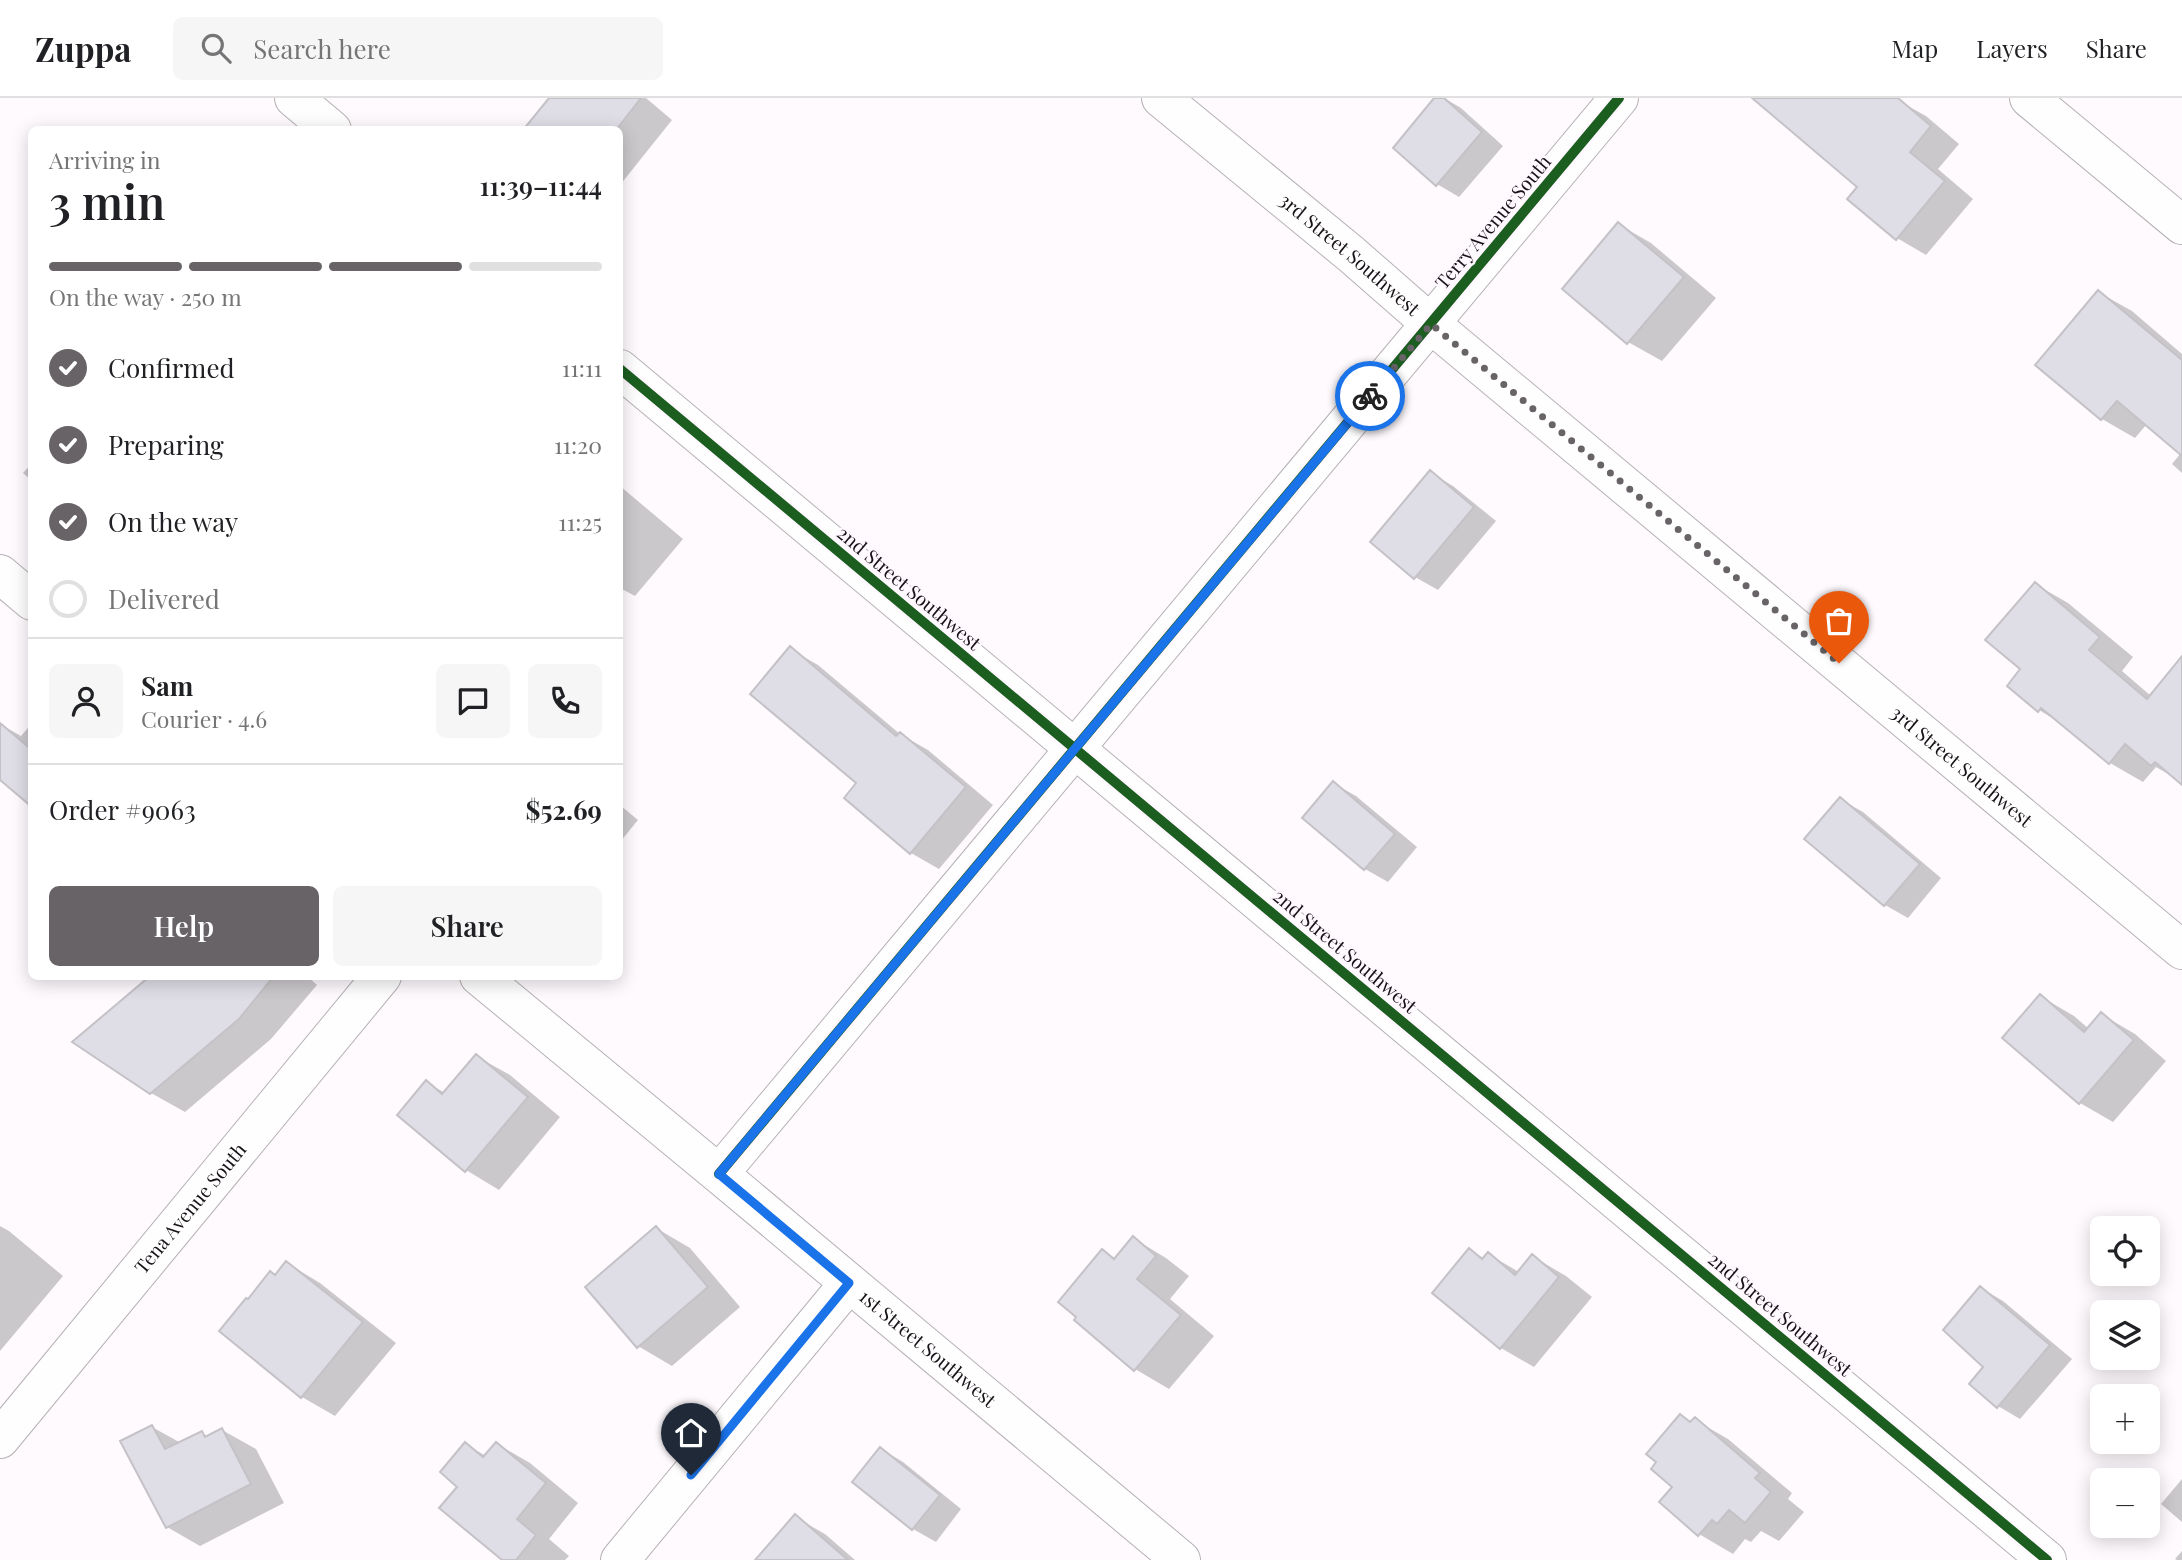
<!DOCTYPE html>
<html lang="en">
<head>
<meta charset="utf-8">
<style>
  body { margin:0; font-family:"Playfair Display",serif; background:#f6f6f6; color:#202124; height:100vh; display:flex; flex-direction:column; font-size:26px; white-space:nowrap }
  * { box-sizing:border-box; margin:0 }
  p { font-size:23px; color:#757577 }
  .icon { flex:none; width:38px; height:38px; fill:none; stroke:currentColor; stroke-width:2; stroke-linecap:round; stroke-linejoin:round }
  .map { position:relative; flex:1; overflow:hidden }
  .details { position:absolute; left:28px; top:28px; width:595px; height:854px; display:flex; flex-direction:column; background:#fff; border-radius:10px; box-shadow:0 4px 18px #0003 }
  .details>* { flex:none }
  .buttons { position:absolute; left:2090px; top:1118px; display:grid; gap:14px }
  .buttons a { display:grid; place-items:center; width:70px; height:70px; border-radius:10px; background:#fff; box-shadow:0 4px 18px #0003; font-size:35px }
  .pin { position:absolute; display:grid; place-items:center; width:60px; height:60px; color:#fff; margin:-72px -30px; border-radius:50% 50% 50% 0; rotate:-45deg; box-shadow:0 0 7px #0007 }
  .pin .icon { rotate:45deg }
  .courier { position:absolute; display:grid; place-items:center; width:70px; height:70px; margin:-35px; border:5px solid #1a73e8; border-radius:50%; background:#fff; color:#222; box-shadow:0 2px 9px #0007 }
  .head em { font-style:normal; font-weight:600 }
  .head div { display:flex; flex-direction:column-reverse }
  .head { display:flex; align-items:center; justify-content:space-between; height:119px; padding:0 21px }
  h1 { font-size:46px; font-weight:600; line-height:52px }
  .bar { display:grid; grid-template-columns:repeat(4,1fr); gap:10px 7px; align-content:center; height:84px; padding:0 21px }
  .bar i { height:9px; border-radius:5px; background:#e0e0e0 }
  .bar .active { background:#676367 }
  .bar p { grid-column:span 4 }
  .line { display:flex; align-items:center; gap:18px; padding:0 21px; border-top:2px solid #e0e0e0 }
  .line div { flex:1 }
  .round { display:grid; place-items:center; flex:none; width:74px; height:74px; border-radius:10px; background:#f6f6f6 }
  ol { padding:0 21px; list-style:none }
  li { display:flex; align-items:center; gap:21px; height:77px }
  li p { margin-inline-start:auto }
  li .icon { padding:7px; border-radius:50%; background:#676367; color:#fff; stroke-width:4 }
  li:last-child { color:#757577 }
  li i { width:38px; height:38px; border:4px solid #e0e0e0; border-radius:50% }
  .primary-button { display:flex; gap:14px; margin-top:auto; padding:14px 21px }
  .primary-button a { flex:1; height:80px; border-radius:10px; background:#676367; color:#fff; font-size:28px; font-weight:600; line-height:80px; text-align:center }
  .primary-button a+a { background:#f6f6f6; color:#202124 }
  header { display:flex; align-items:center; gap:42px; box-sizing:border-box; height:98px; padding:0 35px; background:#fff; border-bottom:2px solid #e0e0e0 }
  header strong { font-size:33px }
  nav { display:flex; gap:38px; margin-inline-start:auto; font-size:24px }
  .search { width:490px; height:63px; background:#f6f6f6; display:flex; align-items:center; gap:18px; box-sizing:border-box; padding:0 24px; border-radius:10px; color:#757577; font-size:26px }
  .map>svg:first-child { display:block }
</style>
</head>
<body>
<header>
<strong>Zuppa</strong>
<div class="search"><svg class="icon" aria-label="search" viewBox="0 0 24 24"><circle cx="10" cy="10" r="6"/><path d="M15 15l6 6"/></svg>Search here</div>
<nav><a>Map</a><a>Layers</a><a>Share</a></nav>
</header>
<div class="map">
<svg width="2182" height="1462" viewBox="0 0 2182 1462">
  <rect width="100%" height="100%" fill="#fefafe"/>
  <!-- shadow -->
  <path fill="#0003" d="M 551,0 L 646,0 L 672,22 L 620,87 L 620,32 L 526,32 Z
    M 1437,0 L 1444,0 L 1461,10 L 1503,48 L 1459,99 L 1437,86 Z
    M 1755,0 L 1897,2 L 1926,18 L 1959,46 L 1938,71 L 1973,101 L 1926,157 L 1897,140 L 1859,89 Z
    M 1618,126 L 1651,145 L 1716,200 L 1662,263 L 1628,244 Z
    M 2098,194 L 2132,213 L 2182,256 L 2182,375 L 2172,366 L 2181,355 L 2147,326 L 2135,340 L 2102,321 Z
    M 32,365 L 32,383 L 23,375 Z
    M 1431,375 L 1453,388 L 1496,423 L 1438,492 L 1415,479 L 1373,444 Z
    M 620,388 L 683,441 L 635,498 L 620,490 Z
    M 2035,486 L 2068,505 L 2133,559 L 2122,573 L 2151,598 L 2182,575 L 2182,684 L 2156,669 L 2143,684 L 2110,665 L 2067,629 L 2039,612 L 2023,571 Z
    M 790,551 L 818,567 L 900,636 L 928,652 L 993,707 L 939,771 L 911,755 Z
    M 32,625 L 32,706 L 0,680 L 0,626 L 21,638 Z
    M 1333,685 L 1356,698 L 1417,749 L 1388,784 L 1365,771 L 1304,720 Z
    M 1840,701 L 1863,714 L 1941,780 L 1908,820 L 1885,807 L 1807,741 Z
    M 620,707 L 638,722 L 620,744 Z
    M 153,878 L 307,878 L 317,887 L 271,941 L 185,1014 L 151,995 Z
    M 2040,898 L 2074,918 L 2089,931 L 2101,916 L 2135,936 L 2166,963 L 2113,1024 L 2080,1005 Z
    M 476,958 L 510,977 L 560,1019 L 499,1092 L 466,1072 L 426,984 L 445,995 Z
    M 0,1128 L 9,1133 L 63,1178 L 0,1253 Z
    M 656,1130 L 690,1150 L 740,1209 L 672,1268 L 638,1248 Z
    M 1133,1140 L 1166,1160 L 1189,1178 L 1170,1201 L 1214,1238 L 1169,1291 L 1135,1271 L 1103,1153 L 1116,1161 Z
    M 1470,1152 L 1485,1161 L 1488,1156 L 1519,1174 L 1532,1158 L 1566,1178 L 1592,1199 L 1534,1269 L 1501,1250 Z
    M 287,1165 L 320,1185 L 396,1245 L 335,1318 L 302,1299 L 276,1179 Z
    M 1981,1190 L 2003,1203 L 2072,1261 L 2020,1321 L 1998,1308 L 1986,1269 Z
    M 1680,1318 L 1692,1325 L 1695,1322 L 1728,1341 L 1792,1395 L 1788,1401 L 1804,1414 L 1779,1443 L 1761,1433 L 1751,1444 L 1745,1441 L 1733,1456 L 1699,1436 L 1674,1388 Z
    M 152,1329 L 181,1345 L 202,1335 L 208,1339 L 222,1332 L 256,1351 L 284,1405 L 200,1448 L 167,1429 Z
    M 465,1346 L 486,1358 L 497,1346 L 530,1365 L 578,1405 L 549,1441 L 569,1458 L 565,1462 L 505,1462 L 459,1389 Z
    M 881,1351 L 903,1364 L 961,1411 L 936,1444 L 913,1431 L 855,1383 Z
    M 2182,1381 L 2182,1424 L 2161,1406 Z
    M 795,1419 L 825,1436 L 855,1462 L 758,1462 Z
    M 2182,1453 L 2182,1462 L 2177,1462 L 2175,1461 Z"/>
  <!-- building -->
  <path fill="#dfdde6" stroke="#c4c2c6" stroke-width="2" d="M 549,0 L 641,0 L 616,32 L 523,32 Z
    M 1434,0 L 1444,0 L 1482,34 L 1436,88 L 1393,50 Z
    M 1752,0 L 1898,0 L 1931,28 L 1910,54 L 1945,83 L 1896,142 L 1847,101 L 1857,89 Z
    M 1618,124 L 1684,179 L 1627,246 L 1562,191 Z
    M 2098,192 L 2182,262 L 2182,358 L 2117,303 L 2101,322 L 2035,267 Z
    M 1430,372 L 1474,409 L 1414,481 L 1370,444 Z
    M 2035,484 L 2100,539 L 2089,552 L 2147,601 L 2182,558 L 2182,687 L 2155,664 L 2151,668 L 2125,646 L 2109,666 L 2041,610 L 2038,614 L 2007,588 L 2020,571 L 1985,542 Z
    M 790,548 L 896,638 L 900,634 L 966,689 L 910,756 L 844,700 L 856,685 L 750,596 Z
    M 0,625 L 32,652 L 32,709 L 0,682 Z
    M 1333,683 L 1395,736 L 1364,772 L 1302,720 Z
    M 1840,699 L 1920,766 L 1884,808 L 1804,741 Z
    M 150,878 L 274,878 L 239,921 L 150,996 L 72,944 Z
    M 2040,896 L 2084,934 L 2101,914 L 2134,942 L 2079,1006 L 2002,940 Z
    M 476,956 L 528,999 L 465,1074 L 397,1017 L 426,982 L 442,996 Z
    M 656,1128 L 708,1189 L 637,1250 L 585,1189 Z
    M 1133,1138 L 1156,1158 L 1137,1181 L 1181,1217 L 1134,1273 L 1074,1222 L 1076,1219 L 1058,1204 L 1102,1151 L 1114,1161 Z
    M 1469,1150 L 1482,1161 L 1488,1154 L 1515,1177 L 1532,1156 L 1559,1179 L 1500,1251 L 1432,1195 Z
    M 286,1163 L 363,1224 L 301,1300 L 219,1233 L 246,1200 L 248,1201 L 270,1173 L 275,1177 Z
    M 1980,1188 L 2050,1247 L 1997,1310 L 1969,1286 L 1983,1269 L 1943,1232 Z
    M 1680,1316 L 1690,1324 L 1695,1319 L 1760,1375 L 1755,1380 L 1771,1394 L 1745,1425 L 1729,1412 L 1717,1426 L 1712,1422 L 1698,1438 L 1659,1404 L 1672,1389 L 1651,1371 L 1656,1364 L 1646,1356 Z
    M 152,1327 L 165,1351 L 202,1333 L 205,1339 L 222,1330 L 251,1386 L 166,1430 L 120,1343 Z
    M 465,1344 L 483,1359 L 496,1344 L 546,1385 L 517,1421 L 536,1437 L 516,1462 L 502,1462 L 439,1410 L 457,1389 L 440,1374 Z
    M 880,1349 L 940,1397 L 912,1432 L 852,1384 Z
    M 795,1416 L 848,1462 L 755,1462 Z"/>
  <g fill="none" stroke-linecap="round" stroke-linejoin="round">
    <defs>
      <g id="street">
        <path d="M 294,0 L 332,32"/>
        <path id="s1" d="M 1161,0 L 1351,156 L 1431,226 L 2182,852"/>
        <path d="M 2029,0 L 2182,127"/>
        <path d="M 620,271 L 2047,1462"/>
        <path d="M 0,476 L 32,503"/>
        <path id="s2" d="M 479,878 L 719,1076 L 1181,1462"/>
        <path d="M 719,1076 L 1619,0"/>
        <path id="s3" d="M 0,1341 L 382,878"/>
        <path d="M 620,1462 L 849,1185"/>
      </g>
    </defs>
    <!-- street casing -->
    <use href="#street" stroke="#b5b1b5" stroke-width="40"/>
    <!-- street -->
    <use href="#street" stroke="#fffeff" stroke-width="38"/>
    <defs>
      <path id="cycleway" d="M 620,271 L 2047,1462
        M 719,1076 L 1619,0"/>
    </defs>
    <!-- cycleway casing -->
    <use href="#cycleway" stroke="#fff9ff" stroke-width="15"/>
    <!-- cycleway -->
    <use href="#cycleway" stroke="#1b5e20" stroke-width="10"/>
  </g>
  <g fill="none" stroke-linecap="round" stroke-linejoin="round">
    <!-- done -->
    <path stroke="#676367" stroke-width="7" stroke-dasharray="0 12.6" d="M 1370,298 L 1431,226 L 1839,565"/>
    <!-- route -->
    <path stroke="#1a73e8" stroke-width="9" d="M 691,1377 L 849,1185 L 719,1076 L 1370,298"/>
  </g>
  <g text-anchor="middle" stroke-width="5" stroke-linejoin="round" paint-order="stroke">
    <!-- street labels -->
    <g font-size="19" fill="#161216" stroke="#fff9ff">
      <text transform="translate(1493 124) rotate(-50)" y="7">Terry Avenue South</text>
      <text dy="7" stroke="none"><textPath href="#s1" startOffset="245">3rd Street Southwest</textPath></text>
      <text transform="translate(909 490) rotate(40)" y="7">2nd Street Southwest</text>
      <text dy="7" stroke="none"><textPath href="#s1" startOffset="1043">3rd Street Southwest</textPath></text>
      <text transform="translate(1345 853) rotate(40)" y="7">2nd Street Southwest</text>
      <text dy="7" stroke="none"><textPath href="#s3" startOffset="299">Tena Avenue South</textPath></text>
      <text transform="translate(1780 1216) rotate(40)" y="7">2nd Street Southwest</text>
      <text dy="7" stroke="none"><textPath href="#s2" startOffset="583">1st Street Southwest</textPath></text>
    </g>
  </g>
</svg>
<div class="buttons">
<a><svg class="icon" aria-label="locate" viewBox="0 0 24 24"><circle cx="12" cy="12" r="6"/><path d="M12 2v4M12 18v4M2 12h4M18 12h4"/></svg></a>
<a><svg class="icon" aria-label="layers" viewBox="0 0 24 24"><path d="M12 4l9 5-9 5-9-5zM3 14l9 5 9-5"/></svg></a>
<a>+</a>
<a>−</a>
</div>
<div class="pin" style="left:1839px;top:565px;background:#ea580c"><svg class="icon" aria-label="bag" viewBox="0 0 24 24"><path d="M5 8h14l-1 12H6zM9 8a3 3 0 0 1 6 0"/></svg></div>
<div class="pin" style="left:691px;top:1377px;background:#1f2937"><svg class="icon" aria-label="home" viewBox="0 0 24 24"><path d="M3 11l9-7 9 7M6 9v11h12V9"/></svg></div>
<div class="courier" style="left:1370px;top:298px"><svg class="icon" aria-label="bike" viewBox="0 0 24 24"><circle cx="6" cy="16" r="4"/><circle cx="18" cy="16" r="4"/><path d="M6 16l4-8h5l3 8M10 8l3 8H6M13 5h3"/></svg></div>
<section class="details">
<div class="head"><div><h1>3 min</h1><p>Arriving in</p></div><em>11:39–11:44</em></div>
<div class="bar"><i class="active"></i><i class="active"></i><i class="active"></i><i></i><p>On the way · 250 m</p></div>
<ol>
<li><svg class="icon" aria-label="check" viewBox="0 0 24 24"><path d="M5 12l5 5 9-10"/></svg>Confirmed<p>11:11</p></li>
<li><svg class="icon" aria-label="check" viewBox="0 0 24 24"><path d="M5 12l5 5 9-10"/></svg>Preparing<p>11:20</p></li>
<li><svg class="icon" aria-label="check" viewBox="0 0 24 24"><path d="M5 12l5 5 9-10"/></svg>On the way<p>11:25</p></li>
<li><i></i>Delivered</li>
</ol>
<div class="line" style="height:126px"><a class="round"><svg class="icon" aria-label="person" viewBox="0 0 24 24"><circle cx="12" cy="8" r="4"/><path d="M4 21q1-7 8-7t8 7"/></svg></a><div><b>Sam</b><p>Courier · 4.6</p></div><a class="round"><svg class="icon" aria-label="chat" viewBox="0 0 24 24"><path d="M4 5h16v11H9l-5 4z"/></svg></a><a class="round"><svg class="icon" aria-label="phone" viewBox="0 0 24 24"><path d="M5 4h4l2 5-3 2q2 4 5 5l2-3 5 2v4C11 20 4 13 5 4z"/></svg></a></div>
<div class="line" style="height:91px"><div>Order #9063</div><b>$52.69</b></div>
<div class="primary-button"><a>Help</a><a>Share</a></div>
</section>
</div>
</body>
</html>
